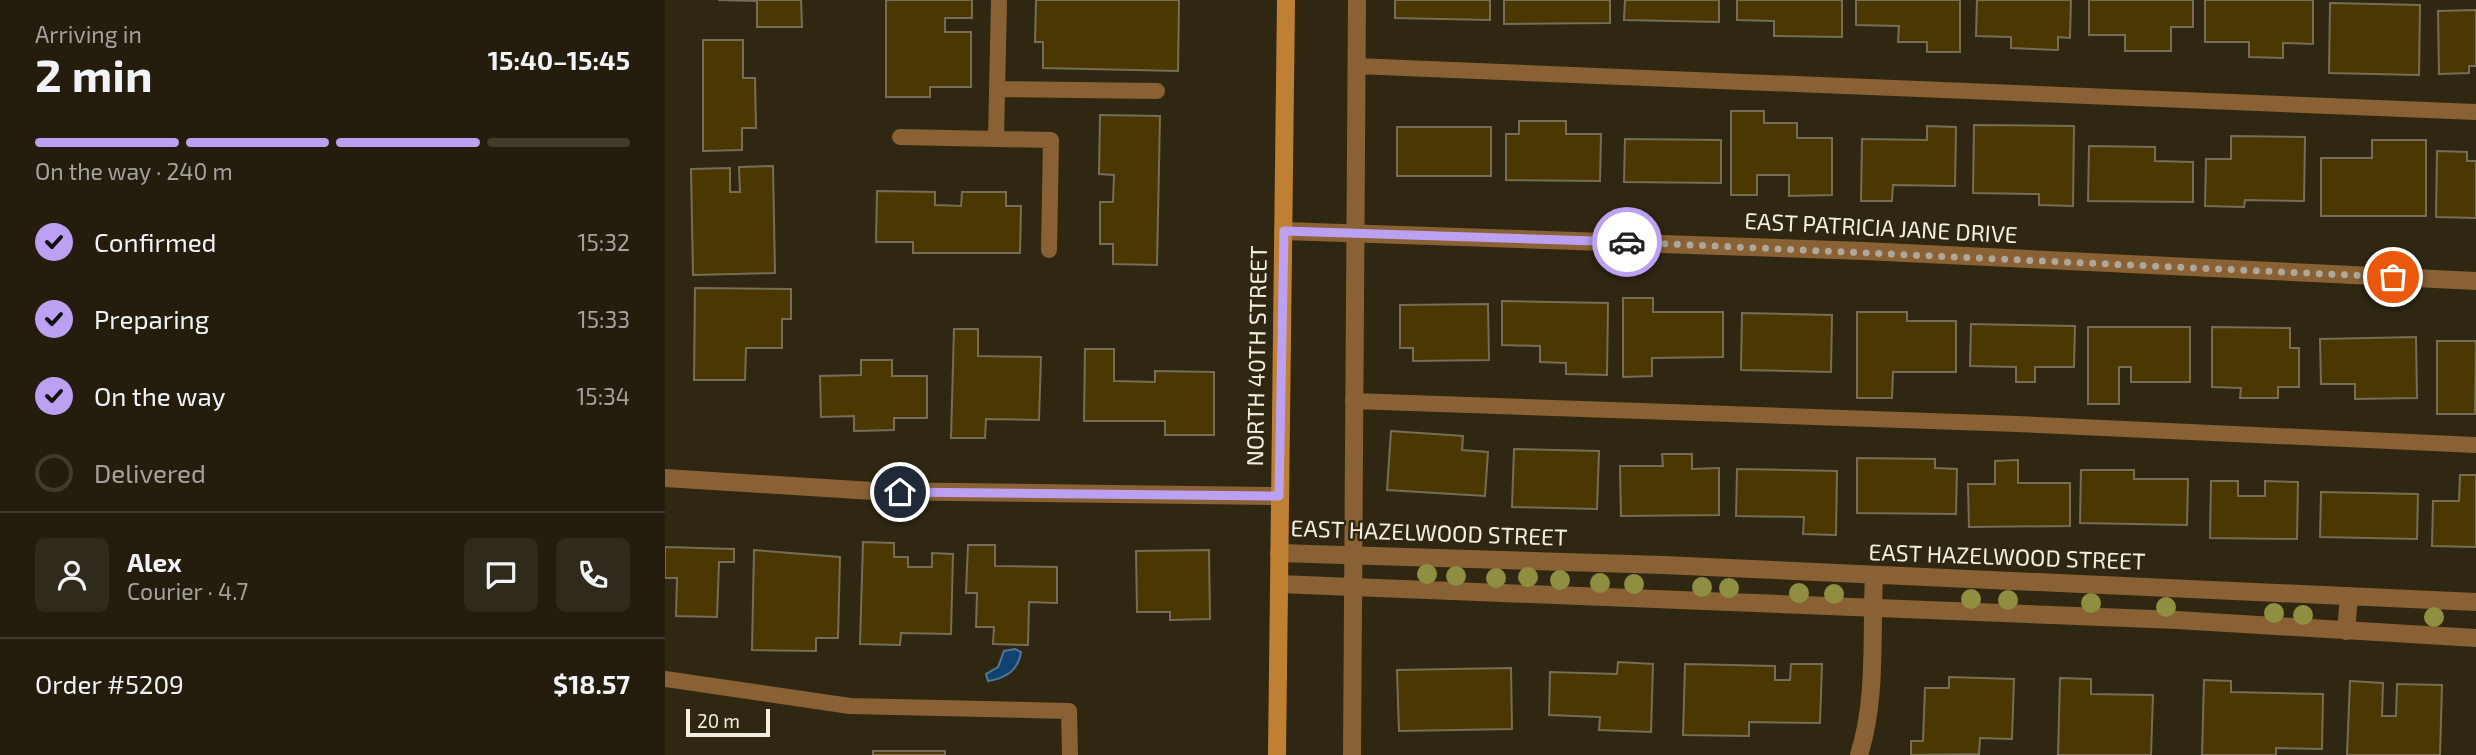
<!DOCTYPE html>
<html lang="en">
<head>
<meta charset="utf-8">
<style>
  body { margin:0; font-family:"Exo 2",sans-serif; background:#302a1c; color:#f1f3f6; height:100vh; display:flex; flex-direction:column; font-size:26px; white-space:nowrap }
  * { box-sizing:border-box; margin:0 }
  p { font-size:23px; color:#a3a29e }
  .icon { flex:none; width:38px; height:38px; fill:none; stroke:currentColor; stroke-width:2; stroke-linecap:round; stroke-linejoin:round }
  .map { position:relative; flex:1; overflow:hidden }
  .drawer { display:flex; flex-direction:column; background:#241d0e; width:665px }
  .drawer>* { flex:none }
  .scale { position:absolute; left:21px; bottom:18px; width:84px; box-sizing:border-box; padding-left:7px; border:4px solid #f4eee2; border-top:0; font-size:19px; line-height:24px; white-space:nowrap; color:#f4eee2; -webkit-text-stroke:5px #302713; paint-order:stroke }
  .pin { position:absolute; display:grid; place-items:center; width:60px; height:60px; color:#fff; margin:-30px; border:4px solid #fff; border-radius:50%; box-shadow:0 2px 7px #0007 }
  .courier { position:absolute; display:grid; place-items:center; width:70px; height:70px; margin:-35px; border:5px solid #bca0f2; border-radius:50%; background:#fff; color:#222; box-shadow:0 2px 9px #0007 }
  .headline em { font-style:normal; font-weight:700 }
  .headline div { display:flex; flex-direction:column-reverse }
  .headline { display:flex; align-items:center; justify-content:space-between; height:119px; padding:0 35px }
  h1 { font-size:46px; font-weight:700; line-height:52px }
  .bar { display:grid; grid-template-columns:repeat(4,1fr); gap:10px 7px; align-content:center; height:84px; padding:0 35px }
  .bar i { height:9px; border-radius:5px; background:#413b2e }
  .bar .on { background:#bca0f2 }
  .bar p { grid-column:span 4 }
  .line { display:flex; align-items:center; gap:18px; padding:0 35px; border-top:2px solid #413b2e }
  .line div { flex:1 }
  .round { display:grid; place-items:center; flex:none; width:74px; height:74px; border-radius:10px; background:#302a1c }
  ol { padding:0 35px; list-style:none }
  li { display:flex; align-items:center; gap:21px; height:77px }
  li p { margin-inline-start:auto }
  li .icon { padding:7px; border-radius:50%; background:#bca0f2; color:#111; stroke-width:4 }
  li:last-child { color:#a3a29e }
  li i { width:38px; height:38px; border:4px solid #413b2e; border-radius:50% }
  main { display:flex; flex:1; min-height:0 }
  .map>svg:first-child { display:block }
</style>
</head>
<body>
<main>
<section class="drawer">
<div class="headline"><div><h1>2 min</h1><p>Arriving in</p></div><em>15:40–15:45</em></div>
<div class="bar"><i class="on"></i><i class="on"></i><i class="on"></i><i></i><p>On the way · 240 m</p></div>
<ol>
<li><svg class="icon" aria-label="check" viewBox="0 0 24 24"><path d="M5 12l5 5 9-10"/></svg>Confirmed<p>15:32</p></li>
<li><svg class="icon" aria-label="check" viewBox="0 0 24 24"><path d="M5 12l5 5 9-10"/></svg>Preparing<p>15:33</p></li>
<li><svg class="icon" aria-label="check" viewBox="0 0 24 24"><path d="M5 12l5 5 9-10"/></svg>On the way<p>15:34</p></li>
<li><i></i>Delivered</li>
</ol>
<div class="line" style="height:126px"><a class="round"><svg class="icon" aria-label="person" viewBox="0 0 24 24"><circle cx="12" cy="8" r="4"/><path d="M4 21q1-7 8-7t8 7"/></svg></a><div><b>Alex</b><p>Courier · 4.7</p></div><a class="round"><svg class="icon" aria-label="chat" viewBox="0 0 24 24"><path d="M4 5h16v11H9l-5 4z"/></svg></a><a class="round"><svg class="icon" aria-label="phone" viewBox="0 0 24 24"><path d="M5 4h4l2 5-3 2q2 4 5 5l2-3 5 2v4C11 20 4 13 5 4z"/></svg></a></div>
<div class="line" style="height:91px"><div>Order #5209</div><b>$18.57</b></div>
</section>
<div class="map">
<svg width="1811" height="755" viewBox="0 0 1811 755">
  <rect width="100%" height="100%" fill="#302713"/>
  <!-- water -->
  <path fill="#0f4371" stroke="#547693" stroke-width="2" d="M 350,649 L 356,652 C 353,671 341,678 323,681 L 321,674 L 333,667 L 339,651 Z"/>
  <!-- building -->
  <path fill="#4a3701" stroke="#776d57" stroke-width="2" d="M 53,0 L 136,0 L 137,27 L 92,27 L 92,1 Z
    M 221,0 L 307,0 L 307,18 L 280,18 L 280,32 L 306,32 L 306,87 L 265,87 L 265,97 L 221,97 Z
    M 371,0 L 514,0 L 513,71 L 378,68 L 378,42 L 370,42 Z
    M 730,0 L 825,0 L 825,20 L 730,18 Z
    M 839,0 L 945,0 L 945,23 L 839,24 Z
    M 960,0 L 1054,0 L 1054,22 L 959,20 Z
    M 1072,0 L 1177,0 L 1177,37 L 1109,36 L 1109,21 L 1072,20 Z
    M 1191,0 L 1295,0 L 1295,52 L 1262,52 L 1262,42 L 1233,42 L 1234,26 L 1191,25 Z
    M 1312,0 L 1406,0 L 1405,38 L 1393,37 L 1393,50 L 1346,48 L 1346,37 L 1311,36 Z
    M 1424,0 L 1528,0 L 1528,27 L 1506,27 L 1506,51 L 1460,51 L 1460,35 L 1424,35 Z
    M 1540,0 L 1648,0 L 1648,44 L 1618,43 L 1618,58 L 1584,57 L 1584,42 L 1540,42 Z
    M 1665,3 L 1755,5 L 1754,75 L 1664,73 Z
    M 1811,10 L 1811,66 L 1804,66 L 1804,73 L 1774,74 L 1773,11 Z
    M 38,40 L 78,40 L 78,78 L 90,78 L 91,128 L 77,128 L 77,150 L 38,151 Z
    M 1066,111 L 1099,111 L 1099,123 L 1132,123 L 1132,138 L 1167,138 L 1167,195 L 1124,196 L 1124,175 L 1092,175 L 1092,195 L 1066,195 Z
    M 435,115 L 495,116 L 492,265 L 448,264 L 448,244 L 435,244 L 435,202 L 448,202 L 449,175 L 434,174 Z
    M 854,121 L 901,121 L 901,134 L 936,134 L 935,181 L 841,180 L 841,134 L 854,134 Z
    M 1309,125 L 1409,126 L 1408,206 L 1374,205 L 1374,194 L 1308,193 Z
    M 1262,126 L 1291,127 L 1290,186 L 1228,185 L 1227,201 L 1196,201 L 1197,139 L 1262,140 Z
    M 732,127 L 826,127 L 826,176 L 732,176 Z
    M 1566,136 L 1640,137 L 1639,201 L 1580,200 L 1579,207 L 1540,206 L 1541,159 L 1566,159 Z
    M 960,139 L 1056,140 L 1056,183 L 959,182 Z
    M 1707,140 L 1761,140 L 1761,216 L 1656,216 L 1656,158 L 1707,158 Z
    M 1424,146 L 1490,147 L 1490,161 L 1528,162 L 1528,202 L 1423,201 Z
    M 1772,151 L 1802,152 L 1802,161 L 1811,161 L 1811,218 L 1771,217 Z
    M 108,166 L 110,273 L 28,275 L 26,169 L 65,168 L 65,192 L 75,192 L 74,167 Z
    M 212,191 L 270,192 L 270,205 L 296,206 L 297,192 L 341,192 L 341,206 L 356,206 L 355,253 L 248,253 L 248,242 L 211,242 Z
    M 30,288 L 126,289 L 126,319 L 117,319 L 117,348 L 81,348 L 80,380 L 29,380 Z
    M 958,298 L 988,298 L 988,312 L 1058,312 L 1058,357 L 987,358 L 987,376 L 958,377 Z
    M 837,301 L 943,303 L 942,375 L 901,374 L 901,363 L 875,362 L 875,346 L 837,345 Z
    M 823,304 L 824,360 L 748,361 L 748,348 L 735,348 L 735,305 Z
    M 1192,312 L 1242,312 L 1242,321 L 1291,321 L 1291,372 L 1228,372 L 1227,398 L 1192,398 Z
    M 1077,313 L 1167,315 L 1166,372 L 1076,370 Z
    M 1306,324 L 1410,326 L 1409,367 L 1370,367 L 1370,382 L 1351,382 L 1351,367 L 1305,366 Z
    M 1423,327 L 1525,327 L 1525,382 L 1466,382 L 1466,367 L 1454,367 L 1454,404 L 1423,404 Z
    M 1547,327 L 1625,328 L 1625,348 L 1634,348 L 1634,387 L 1613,387 L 1613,398 L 1575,398 L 1576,388 L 1547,387 Z
    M 289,329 L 313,329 L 313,356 L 376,357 L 374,420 L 321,419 L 320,438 L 286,438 Z
    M 1751,337 L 1752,398 L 1690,399 L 1690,384 L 1656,384 L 1655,339 Z
    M 1772,341 L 1811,341 L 1810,414 L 1772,414 Z
    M 420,349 L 449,349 L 449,381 L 490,382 L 490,371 L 549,372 L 549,435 L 500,435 L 500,421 L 419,421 Z
    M 196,360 L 227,360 L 227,376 L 262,376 L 262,418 L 229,418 L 229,430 L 189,431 L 189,416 L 156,417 L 155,376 L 196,375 Z
    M 726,431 L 798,436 L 797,450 L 823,452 L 820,496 L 722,490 Z
    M 849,449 L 934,451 L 932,509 L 847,507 Z
    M 997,454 L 1027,454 L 1027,469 L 1054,468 L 1054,515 L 956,516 L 955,466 L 998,466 Z
    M 1192,458 L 1270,459 L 1270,468 L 1292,469 L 1291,514 L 1192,513 Z
    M 1353,460 L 1353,483 L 1405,483 L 1405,526 L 1304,527 L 1303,484 L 1330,484 L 1330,461 Z
    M 1072,469 L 1172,471 L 1171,535 L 1138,534 L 1139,517 L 1071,516 Z
    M 1416,470 L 1469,470 L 1469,479 L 1523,479 L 1522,525 L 1415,523 Z
    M 1795,475 L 1811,475 L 1811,547 L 1767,546 L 1768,501 L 1794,501 Z
    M 1546,481 L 1573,481 L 1573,496 L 1600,496 L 1600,481 L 1633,482 L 1632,539 L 1545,538 Z
    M 1656,492 L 1753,494 L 1752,539 L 1655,537 Z
    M 198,542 L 229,543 L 229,557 L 243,557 L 243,567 L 267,567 L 267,553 L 288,554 L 286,634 L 236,633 L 235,645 L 195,644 Z
    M 303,545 L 330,545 L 330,566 L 392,567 L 392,603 L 364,602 L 363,645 L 328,644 L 329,627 L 311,627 L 312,593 L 301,593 Z
    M 0,547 L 69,549 L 69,562 L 54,562 L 52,617 L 11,616 L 12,578 L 0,578 Z
    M 89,550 L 175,557 L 173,638 L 151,638 L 151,651 L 87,650 Z
    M 544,550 L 545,619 L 505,620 L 505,612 L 472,612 L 471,551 Z
    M 953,662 L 988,664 L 986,732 L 934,730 L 935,717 L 884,715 L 885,672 L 952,674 Z
    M 1020,664 L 1110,666 L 1110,680 L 1125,680 L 1126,664 L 1157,664 L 1155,723 L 1084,722 L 1084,736 L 1018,735 Z
    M 846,668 L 847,729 L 734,731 L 732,670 Z
    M 1284,677 L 1349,679 L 1347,739 L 1315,738 L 1314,754 L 1246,755 L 1246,741 L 1258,741 L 1260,688 L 1284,688 Z
    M 1395,678 L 1426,679 L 1426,694 L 1488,695 L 1486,755 L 1393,755 Z
    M 1539,680 L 1566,681 L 1566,692 L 1658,694 L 1657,749 L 1611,748 L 1611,755 L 1537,755 Z
    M 1685,681 L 1718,683 L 1717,716 L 1731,716 L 1732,684 L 1777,685 L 1775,755 L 1682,755 Z
    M 208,751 L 280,751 L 280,755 L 208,755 Z"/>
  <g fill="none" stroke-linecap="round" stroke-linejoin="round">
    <!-- lane -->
    <path stroke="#896135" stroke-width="16" d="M 691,66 L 1811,112
      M 332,89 L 492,91
      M 235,137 L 331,139 L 334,0
      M 331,139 L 386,140 L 384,250
      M 688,401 L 1352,424 L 1811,445
      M 0,679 L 185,706 L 404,711 L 405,755"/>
    <!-- street -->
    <path stroke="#896135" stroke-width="18" d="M 619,231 L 1199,251 L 1811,281
      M 0,478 L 208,491 L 614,496
      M 614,553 L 998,565 L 1811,602
      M 614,584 L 1512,620 L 1811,638
      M 1681,631 L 1684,596
      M 687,755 L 692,0
      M 1194,755 C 1212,698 1206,636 1209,576"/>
    <!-- secondary -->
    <path stroke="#c08033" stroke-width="18" d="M 612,755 L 621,0"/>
  </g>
  <!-- trees -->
  <g fill="#8f8e41">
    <circle cx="762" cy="574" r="10"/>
    <circle cx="791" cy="576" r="10"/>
    <circle cx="863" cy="577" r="10"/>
    <circle cx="831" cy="578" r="10"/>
    <circle cx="895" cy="580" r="10"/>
    <circle cx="935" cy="583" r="10"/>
    <circle cx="969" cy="584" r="10"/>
    <circle cx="1037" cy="587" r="10"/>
    <circle cx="1064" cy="588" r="10"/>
    <circle cx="1134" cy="593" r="10"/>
    <circle cx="1169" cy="594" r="10"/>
    <circle cx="1306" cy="599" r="10"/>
    <circle cx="1343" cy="600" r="10"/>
    <circle cx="1426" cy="603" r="10"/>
    <circle cx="1501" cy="607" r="10"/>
    <circle cx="1609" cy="613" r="10"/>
    <circle cx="1638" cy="615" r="10"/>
    <circle cx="1769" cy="617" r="10"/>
  </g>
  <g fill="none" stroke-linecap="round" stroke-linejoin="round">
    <!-- done -->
    <path stroke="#afa89a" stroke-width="7" stroke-dasharray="0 12.6" d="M 962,242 L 1728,277"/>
    <!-- route -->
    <path stroke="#bca0f2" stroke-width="9" d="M 235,492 L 614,496 L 619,231 L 962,242"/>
  </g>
  <g text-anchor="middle" stroke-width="5" stroke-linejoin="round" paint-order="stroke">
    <!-- street labels -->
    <g font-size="23" fill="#f4eee2" stroke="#302713">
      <text transform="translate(1216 228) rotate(3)" y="8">EAST PATRICIA JANE DRIVE</text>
      <text transform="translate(592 356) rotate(-89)" y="8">NORTH 40TH STREET</text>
      <text transform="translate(764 533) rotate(2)" y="8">EAST HAZELWOOD STREET</text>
      <text transform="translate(1342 557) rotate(2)" y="8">EAST HAZELWOOD STREET</text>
    </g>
  </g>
</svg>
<div class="scale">20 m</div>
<div class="pin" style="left:1728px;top:277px;background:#ea580c"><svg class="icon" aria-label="bag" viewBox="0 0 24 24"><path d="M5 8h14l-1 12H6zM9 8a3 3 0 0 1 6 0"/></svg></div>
<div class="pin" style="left:235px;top:492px;background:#1f2937"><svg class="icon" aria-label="home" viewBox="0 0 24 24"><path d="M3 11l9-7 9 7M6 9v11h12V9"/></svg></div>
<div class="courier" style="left:962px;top:242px"><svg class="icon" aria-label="car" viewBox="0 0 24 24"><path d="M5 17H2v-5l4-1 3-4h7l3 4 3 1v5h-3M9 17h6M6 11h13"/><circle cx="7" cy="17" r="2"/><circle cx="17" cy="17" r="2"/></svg></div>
</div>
</main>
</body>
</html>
